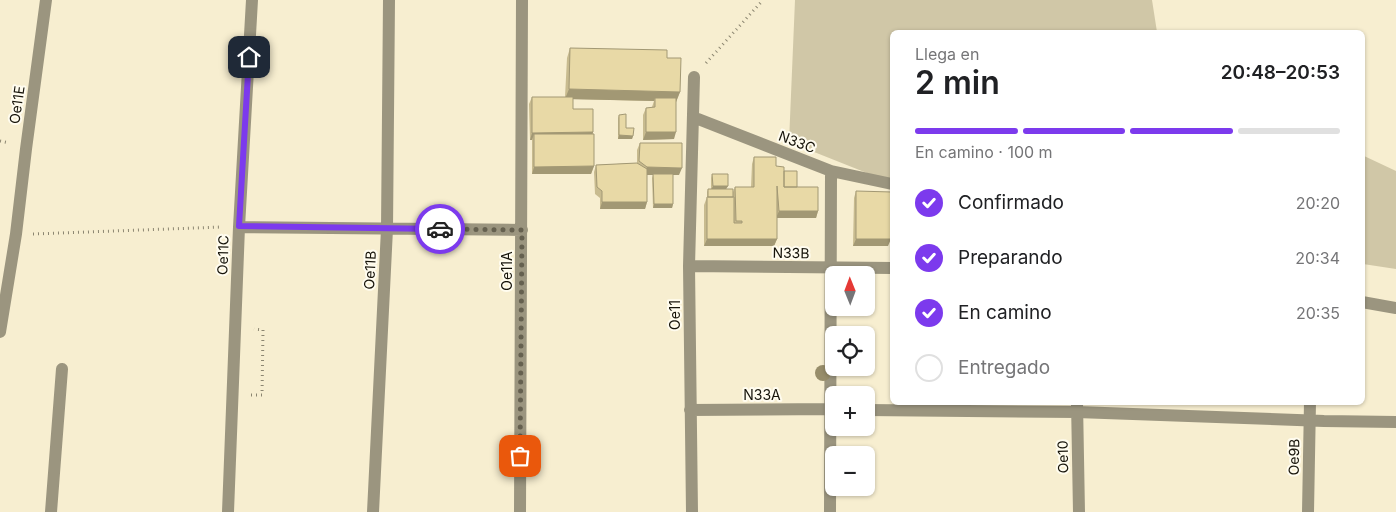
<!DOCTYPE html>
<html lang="es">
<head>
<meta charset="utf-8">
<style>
  body { margin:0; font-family:Inter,sans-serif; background:#f6f6f6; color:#202124; height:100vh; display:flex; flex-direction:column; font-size:19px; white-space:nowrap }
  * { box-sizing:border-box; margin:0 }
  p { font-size:16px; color:#757577 }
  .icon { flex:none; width:28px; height:28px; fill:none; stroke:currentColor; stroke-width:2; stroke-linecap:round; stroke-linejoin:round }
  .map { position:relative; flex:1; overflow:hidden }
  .side { position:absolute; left:890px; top:30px; width:475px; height:375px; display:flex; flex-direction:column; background:#fff; border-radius:8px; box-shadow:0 1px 4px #0004 }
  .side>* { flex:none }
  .needle { width:32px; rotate:359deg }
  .tools { position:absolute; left:825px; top:266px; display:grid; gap:10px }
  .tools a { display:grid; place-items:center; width:50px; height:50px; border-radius:8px; background:#fff; box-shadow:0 1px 4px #0004; font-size:25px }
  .pin { position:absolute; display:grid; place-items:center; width:42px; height:42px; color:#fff; margin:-21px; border-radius:10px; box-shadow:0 2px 8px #0006 }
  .courier { position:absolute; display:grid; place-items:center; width:50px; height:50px; margin:-25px; border:4px solid #7c3aed; border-radius:50%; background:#fff; color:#222; box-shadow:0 1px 6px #0007 }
  .head em { font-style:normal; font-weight:600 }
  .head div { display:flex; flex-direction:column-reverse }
  .head { display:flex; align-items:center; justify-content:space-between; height:85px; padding:0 25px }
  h1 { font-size:32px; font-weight:600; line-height:38px }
  .bar { display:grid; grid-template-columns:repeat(4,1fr); gap:8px 5px; align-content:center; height:60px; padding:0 25px }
  .bar i { height:6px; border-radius:4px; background:#e0e0e0 }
  .bar .current { background:#7c3aed }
  .bar p { grid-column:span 4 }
  ol { padding:0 25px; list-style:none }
  li { display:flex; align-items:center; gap:15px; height:55px }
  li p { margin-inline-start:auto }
  li .icon { padding:5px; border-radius:50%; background:#7c3aed; color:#fff; stroke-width:4 }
  li:last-child { color:#757577 }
  li i { width:28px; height:28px; border:2px solid #e0e0e0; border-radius:50% }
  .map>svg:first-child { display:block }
</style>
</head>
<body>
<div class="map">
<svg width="1396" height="512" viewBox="0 0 1396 512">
  <rect width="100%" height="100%" fill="#f7eed0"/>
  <!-- green -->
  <path fill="#d0c7a7" d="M 795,0 L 1152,0 L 1157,32 L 892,32 L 892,183 L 789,142 Z
    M 1362,155 L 1396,171 L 1396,269 L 1363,264 Z"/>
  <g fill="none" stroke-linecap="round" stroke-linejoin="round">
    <!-- path -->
    <path stroke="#8b8570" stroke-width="3" stroke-dasharray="1 4" stroke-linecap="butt" d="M 706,63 L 763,0
      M 0,141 L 9,143
      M 33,234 L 222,227
      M 251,395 L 262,395 L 263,330 L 254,329"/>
    <!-- street -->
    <path stroke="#9b957f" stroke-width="12" d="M 693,117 L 831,171 L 892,184
      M 239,227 L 522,230
      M 689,266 L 892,268
      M 1362,302 L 1396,308
      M 0,332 L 16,234 L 26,149 L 46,0
      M 1077,402 L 1079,512
      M 690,410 L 834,409
      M 866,410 L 1077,412 L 1324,421 L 1396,422
      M 51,512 L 62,369
      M 228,512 L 239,227 L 252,0
      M 373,512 L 387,229 L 389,0
      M 520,512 L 522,0
      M 692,512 L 689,266 L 694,77
      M 830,512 L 831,171
      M 1308,512 L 1310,402"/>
  </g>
  <!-- trees -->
  <circle fill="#978d6a" cx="823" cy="373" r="8"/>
  <!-- wall -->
  <path fill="#c8bb8f" d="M 570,48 L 667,58 L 680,92 L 676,102 L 674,139 L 643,140 L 643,115 L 646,108 L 652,107 L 654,101 L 573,99 L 573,109 L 593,132 L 594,166 L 591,174 L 532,174 L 532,140 L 530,140 L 529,104 L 532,97 L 565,97 L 567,58 Z
    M 619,115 L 626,128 L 633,136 L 632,139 L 618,139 L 618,118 Z
    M 640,143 L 679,175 L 673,175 L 673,204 L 672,208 L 653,208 L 652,178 L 653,175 L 647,175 L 647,202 L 645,209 L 600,209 L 600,198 L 595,194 L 594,172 L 596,165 L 637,163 L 637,150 Z
    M 754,157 L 776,166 L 784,171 L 818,211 L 816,218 L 777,218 L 777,239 L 774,246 L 704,246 L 704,205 L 707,197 L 707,192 L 708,189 L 711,189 L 711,178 L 712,174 L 728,186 L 726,189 L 733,192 L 735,187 L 751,187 L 752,164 Z
    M 856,191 L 888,246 L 853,246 L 854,198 Z"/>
  <!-- shaded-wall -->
  <path fill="#a29874" d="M 569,89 L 680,92 L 676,102 L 655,101 L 655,98 L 654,101 L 565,99 Z
    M 593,132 L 590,140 L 534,134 L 532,140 L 530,140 L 532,133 Z
    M 646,132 L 676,132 L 674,139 L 643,140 Z
    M 619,135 L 633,136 L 632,139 L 618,139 Z
    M 594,166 L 591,174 L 532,174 L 534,167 Z
    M 647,167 L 682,168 L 679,175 L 644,175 Z
    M 713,186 L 728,186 L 726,189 L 711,190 Z
    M 602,202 L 647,202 L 645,209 L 600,209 Z
    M 654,204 L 673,204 L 672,208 L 653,208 Z
    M 779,211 L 818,211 L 816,218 L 776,218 Z
    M 707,239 L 777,239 L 774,246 L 704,246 Z
    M 856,239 L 891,239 L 888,246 L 853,246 Z"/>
  <!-- building -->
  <path fill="#e8d9a6" stroke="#a29874" d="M 570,48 L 667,50 L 667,58 L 681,58 L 680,92 L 569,89 Z
    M 532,97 L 573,97 L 573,109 L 593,109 L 593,132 L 532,133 Z
    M 655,98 L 676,98 L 676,132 L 646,132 L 646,108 L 655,107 Z
    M 626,114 L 626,128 L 634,128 L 633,136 L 619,135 L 619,115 Z
    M 534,134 L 594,134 L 594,166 L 534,167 Z
    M 640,143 L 682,143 L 682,168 L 647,167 L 639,161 Z
    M 754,157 L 776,157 L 776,166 L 784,167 L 784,187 L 818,187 L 818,211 L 779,211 L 777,186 L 777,239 L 707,239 L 707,197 L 734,197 L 734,223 L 742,223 L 742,221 L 736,221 L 735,187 L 754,187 Z
    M 637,163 L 647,169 L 647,202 L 602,202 L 602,191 L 597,187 L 596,165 Z
    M 784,171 L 797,171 L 797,187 L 784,187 Z
    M 653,174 L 673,174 L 673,204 L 654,204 Z
    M 712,174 L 728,174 L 728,186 L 713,186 Z
    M 708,189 L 733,189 L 733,197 L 708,197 Z
    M 856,191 L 892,192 L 891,239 L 856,239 Z"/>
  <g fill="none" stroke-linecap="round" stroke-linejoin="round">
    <!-- done -->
    <path stroke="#65604f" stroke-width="5" stroke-dasharray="0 9" d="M 440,229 L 522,230 L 520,456"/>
    <!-- route -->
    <path stroke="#7c3aed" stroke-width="6" d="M 249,57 L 239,226 L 440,229"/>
  </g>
  <g text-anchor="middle" stroke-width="4" stroke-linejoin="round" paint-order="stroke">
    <!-- street labels -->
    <g font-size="14" fill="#161309" stroke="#fffcef">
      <text transform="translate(17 105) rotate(-82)" y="5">Oe11E</text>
      <text transform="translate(797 142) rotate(21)" y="5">N33C</text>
      <text transform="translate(791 253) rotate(1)" y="5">N33B</text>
      <text transform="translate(223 255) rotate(-88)" y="5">Oe11C</text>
      <text transform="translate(370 270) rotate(-87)" y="5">Oe11B</text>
      <text transform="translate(507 271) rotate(-90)" y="5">Oe11A</text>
      <text transform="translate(675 315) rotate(-90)" y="5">Oe11</text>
      <text x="762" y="400">N33A</text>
      <text transform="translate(1063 457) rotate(-91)" y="5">Oe10</text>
      <text transform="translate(1294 457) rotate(-89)" y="5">Oe9B</text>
    </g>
  </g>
</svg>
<div class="tools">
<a><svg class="needle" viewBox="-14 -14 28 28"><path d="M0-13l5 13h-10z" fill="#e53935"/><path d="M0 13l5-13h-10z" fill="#757577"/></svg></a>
<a><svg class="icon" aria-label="locate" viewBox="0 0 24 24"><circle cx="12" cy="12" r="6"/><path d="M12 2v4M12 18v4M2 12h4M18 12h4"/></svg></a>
<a>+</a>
<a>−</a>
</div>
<div class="pin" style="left:520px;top:456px;background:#ea580c"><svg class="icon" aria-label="bag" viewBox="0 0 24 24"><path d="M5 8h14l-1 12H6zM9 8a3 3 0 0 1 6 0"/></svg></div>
<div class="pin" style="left:249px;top:57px;background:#1f2937"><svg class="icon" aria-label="home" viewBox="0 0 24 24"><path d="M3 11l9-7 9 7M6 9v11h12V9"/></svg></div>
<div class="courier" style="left:440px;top:229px"><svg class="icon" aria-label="car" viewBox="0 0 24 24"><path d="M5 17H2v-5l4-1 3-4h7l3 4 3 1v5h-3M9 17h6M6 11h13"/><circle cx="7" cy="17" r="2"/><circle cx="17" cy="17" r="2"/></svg></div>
<section class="side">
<div class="head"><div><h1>2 min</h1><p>Llega en</p></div><em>20:48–20:53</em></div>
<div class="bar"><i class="current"></i><i class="current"></i><i class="current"></i><i></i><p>En camino · 100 m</p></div>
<ol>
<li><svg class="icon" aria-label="check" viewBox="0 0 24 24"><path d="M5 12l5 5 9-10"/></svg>Confirmado<p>20:20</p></li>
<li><svg class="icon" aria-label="check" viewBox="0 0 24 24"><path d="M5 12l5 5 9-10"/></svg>Preparando<p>20:34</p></li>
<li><svg class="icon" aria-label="check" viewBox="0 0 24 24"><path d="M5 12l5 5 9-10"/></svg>En camino<p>20:35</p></li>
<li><i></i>Entregado</li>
</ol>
</section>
</div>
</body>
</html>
